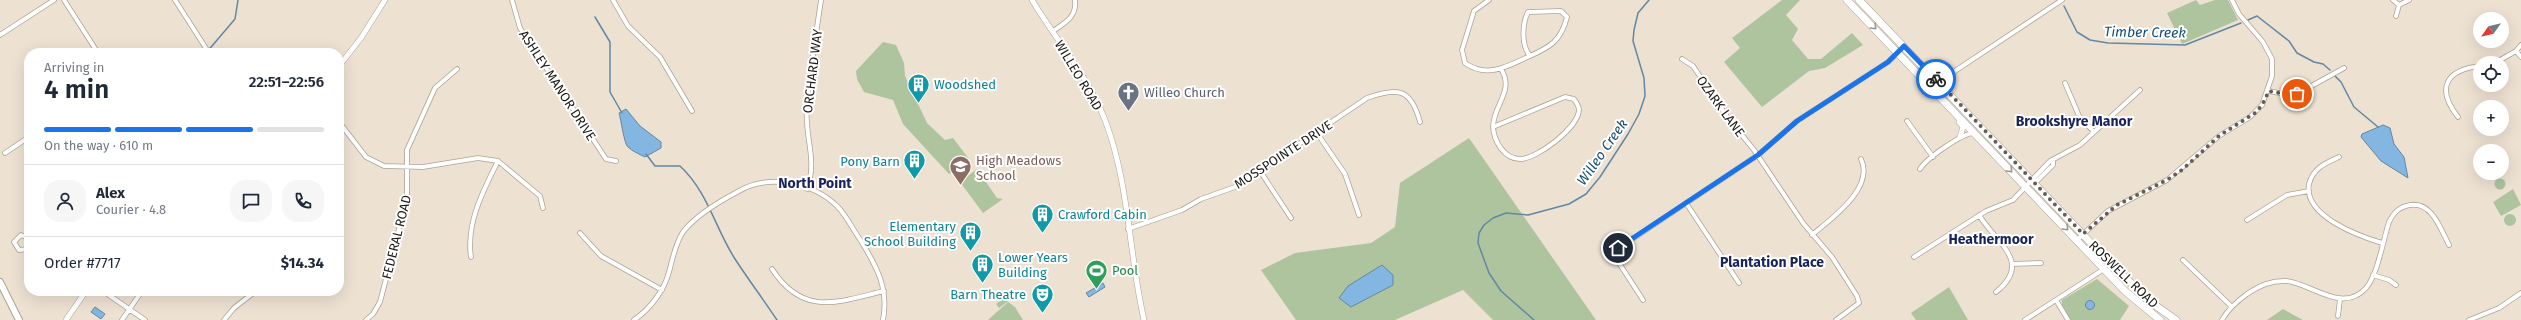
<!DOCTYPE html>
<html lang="en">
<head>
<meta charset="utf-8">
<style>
  body { margin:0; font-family:"Fira Sans",sans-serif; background:#f6f6f7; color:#1f2937; height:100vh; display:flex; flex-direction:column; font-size:15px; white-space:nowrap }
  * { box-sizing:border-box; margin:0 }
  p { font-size:13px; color:#747a83 }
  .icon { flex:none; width:22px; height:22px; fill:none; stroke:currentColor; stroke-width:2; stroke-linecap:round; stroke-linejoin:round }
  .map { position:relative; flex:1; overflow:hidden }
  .panel { position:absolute; left:24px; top:48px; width:320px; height:248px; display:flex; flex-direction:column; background:#fff; border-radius:16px; box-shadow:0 4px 16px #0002 }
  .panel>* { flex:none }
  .needle { width:26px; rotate:236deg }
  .controls { position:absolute; left:2473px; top:12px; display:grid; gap:8px }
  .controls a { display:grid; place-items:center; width:36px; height:36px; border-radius:50%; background:#fff; box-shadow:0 4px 16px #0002; font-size:20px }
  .pin { position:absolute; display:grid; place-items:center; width:34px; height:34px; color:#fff; margin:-17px; border:2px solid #fff; border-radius:50%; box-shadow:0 1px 4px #0007 }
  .courier { position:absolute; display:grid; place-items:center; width:40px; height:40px; margin:-20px; border:3px solid #1a73e8; border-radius:50%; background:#fff; color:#222; box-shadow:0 1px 5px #0007 }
  .headline em { font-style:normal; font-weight:600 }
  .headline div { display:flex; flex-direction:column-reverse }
  .headline { display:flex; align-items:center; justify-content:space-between; height:68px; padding:0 20px }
  h1 { font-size:26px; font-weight:600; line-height:30px }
  .bar { display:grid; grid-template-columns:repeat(4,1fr); gap:6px 4px; align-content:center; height:48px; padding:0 20px }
  .bar i { height:5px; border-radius:3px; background:#e0e1e3 }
  .bar .on { background:#1a73e8 }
  .bar p { grid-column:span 4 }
  .line { display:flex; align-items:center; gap:10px; padding:0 20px; border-top:1px solid #e0e1e3 }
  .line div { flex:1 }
  .round { display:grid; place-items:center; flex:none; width:42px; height:42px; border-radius:16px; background:#f6f6f7 }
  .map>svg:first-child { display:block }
</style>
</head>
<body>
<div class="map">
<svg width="2521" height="320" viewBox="0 0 2521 320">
  <rect width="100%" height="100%" fill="#ede1d2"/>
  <!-- green -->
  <path fill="#adc49f" d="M 1782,0 L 1800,0 L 1786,15 L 1798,29 L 1792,40 L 1808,59 L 1821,59 L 1852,33 L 1863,45 L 1825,68 L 1809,71 L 1762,107 L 1724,62 L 1740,48 L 1732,38 Z
    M 2196,0 L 2200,5 L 2215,0 L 2228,0 L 2238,20 L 2182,44 L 2167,13 Z
    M 883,42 L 896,45 L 904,63 L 905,76 L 927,123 L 945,140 L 953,138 L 969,159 L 949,174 L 903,124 L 893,100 L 864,92 L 857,79 L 856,71 Z
    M 1469,138 L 1596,320 L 1493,320 L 1463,290 L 1395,320 L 1296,320 L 1261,270 L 1295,253 L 1371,243 L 1395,227 L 1400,183 Z
    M 977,169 L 997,198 L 1003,199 L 983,213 L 960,182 Z
    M2494.5 184a5.5 5.5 0 1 1 11 0a5.5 5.5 0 1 1-11 0Z
    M 2513,189 L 2521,205 L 2501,216 L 2493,202 Z
    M2504 220a6 6 0 1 1 12 0a6 6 0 1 1-12 0Z
    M 2097,279 L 2129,306 L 2120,320 L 2071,320 L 2062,305 L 2062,300 Z
    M 1949,287 L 1968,320 L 1916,320 L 1911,313 Z
    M 1008,295 L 1011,299 L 999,308 L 996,304 Z
    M 1008,302 L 1015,307 L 1023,320 L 988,320 Z
    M 2283,309 L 2303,320 L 2267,320 Z"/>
  <!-- water -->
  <path fill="#83b6e0" stroke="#6487a2" d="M 626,109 L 640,126 L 661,142 L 661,148 L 645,157 C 639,154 632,151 628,147 C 624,144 621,119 619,113 Z
    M 2383,125 L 2390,128 L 2394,144 L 2404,157 L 2408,178 L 2381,161 L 2361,137 L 2362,134 Z
    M 1382,265 L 1393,275 L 1393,285 L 1351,307 L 1339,298 L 1348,286 Z
    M 1103,283 L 1105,287 L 1089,297 L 1086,293 Z
    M2085.5 305a4.5 4.5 0 1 1 9 0a4.5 4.5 0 1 1-9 0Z
    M 95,307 L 105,314 L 101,319 L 91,312 Z"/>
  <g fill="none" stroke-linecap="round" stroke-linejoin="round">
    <!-- stream -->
    <path stroke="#6487a2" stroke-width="1.5" d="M 2064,6 L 2077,32 L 2090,40 L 2108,43 L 2185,45 L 2241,23
      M 595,17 L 610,42 L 610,92 L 622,113
      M 2248,20 L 2257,16 L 2289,41 L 2297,53 L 2314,62 L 2323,64 L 2330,70
      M 206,53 L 235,19 L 238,0
      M 2335,76 L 2341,82 L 2354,107 L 2378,127
      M 646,154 L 655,166 L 680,166 C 708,192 715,228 735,259 C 748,279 763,299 777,320
      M 1534,320 L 1501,291 L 1489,273 L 1478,243 L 1479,233 L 1484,225 L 1493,218 L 1506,213 L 1528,215 L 1569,204 L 1586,194 L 1600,177 L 1628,134 L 1639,114 L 1645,96 L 1644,78 L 1633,41 L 1634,30 L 1638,13 L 1649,0"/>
    <defs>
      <path id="minor" d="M 64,0 L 98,53
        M 175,0 L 209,53
        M 512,0 L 520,28 L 606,159 L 616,161
        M 613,0 L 628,26 L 660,57 L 692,111
        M 1489,0 L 1474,11 L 1462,50 L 1465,63 C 1488,79 1507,66 1530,56
        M 2393,0 L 2399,5 L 2409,0
        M 1561,11 L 1567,17 C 1561,41 1550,47 1530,56 C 1521,45 1522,24 1528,12 Z
        M 2396,16 L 2399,5
        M 1053,31 C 1065,23 1077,17 1075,0
        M 0,35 L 54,0
        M 2516,51 L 2521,57
        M 1682,59 L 1693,66 L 1728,118 L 1754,150 L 1803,223 L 1832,257 L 1857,296 L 1859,303 L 1836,320
        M 2495,63 L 2516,51 L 2521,45
        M 1934,77 L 1952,73 L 2062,0
        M 2065,83 L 2079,116 L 2094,132
        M 1946,90 L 1951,73
        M 2269,91 L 2289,95 L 2297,94 L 2344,68
        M 1565,97 L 1574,99 C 1576,102 1579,106 1579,110 C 1578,128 1537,159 1520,159 C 1504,159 1494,141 1493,127 Z
        M 2458,117 C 2436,89 2445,70 2480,66
        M 1907,121 L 1933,157
        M 339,122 L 366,157 L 384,166 L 423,167 L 478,158 L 498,161 L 540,196 L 543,208
        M 1493,127 C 1493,105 1515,91 1501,69
        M 1317,133 L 1345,174 L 1359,215
        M 5,153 L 29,137
        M 2339,157 C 2326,163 2313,168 2309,184 C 2303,216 2359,236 2382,243
        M 1920,169 C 1926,159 1963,132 1975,133
        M 1260,171 L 1291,218
        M 2033,181 L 2037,181 L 2053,165 L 2053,161
        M 807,189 C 818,159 804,137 807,107 C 810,71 816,35 821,0
        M 1686,203 L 1739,283
        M 1979,215 C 1995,242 2034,262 1996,292
        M 2247,220 L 2287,195 L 2309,191
        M 1128,229 L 1182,210 L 1201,199 L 1235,187 L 1367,98 C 1397,87 1411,88 1420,122
        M 580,233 L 601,256 L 662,290
        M 1812,235 C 1831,219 1875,188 1861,159
        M 29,238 L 21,235 L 14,242 L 19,250 L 29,249
        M 2077,240 L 2108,211 L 2167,180 L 2219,136 L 2250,117 L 2262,105 L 2272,76 L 2272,59 L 2263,42 L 2239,14 L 2232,0
        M 471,257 C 466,223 483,191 498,161
        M 1914,257 L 1986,211 L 2013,200 L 2050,161 L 2080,145 L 2140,90
        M 2183,260 L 2231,306
        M 2012,264 L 2041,263
        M 772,269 C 803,317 838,302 884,291
        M 2373,275 L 2389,280 L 2396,285
        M 103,291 L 145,320
        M 1643,300 L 1617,260 L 1614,253 L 1616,250 L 1758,155 L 1797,121 L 1888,62 L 1904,46
        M 2056,300 L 2068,320
        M 2338,316 L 2340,299
        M 122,320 L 142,291
        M 224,320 L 234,308 L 256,291
        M 366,320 L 373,314 L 380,302 L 407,198 L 407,150 L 435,88 L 457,69
        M 634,320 C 650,309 664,291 669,272 C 673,258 675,244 683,232 C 696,215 720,201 739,191 C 769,174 812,182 837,206 C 847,216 853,230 861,241 C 877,267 889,289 883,320
        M 2025,320 L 2104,269
        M 2222,320 C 2228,309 2236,302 2247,294 C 2259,286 2271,280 2287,281 C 2312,284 2343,314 2366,288 C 2378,274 2383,240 2389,222 C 2394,212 2399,207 2410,205 C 2432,201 2441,230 2449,245
        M 2469,320 L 2499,308 L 2521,293"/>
      <path id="tertiary" d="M 1032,0 C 1056,40 1088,76 1105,120 C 1129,182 1129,255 1144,320
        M 339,66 L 361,38 L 385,0
        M 1959,122 L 1963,127 L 1960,137
        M 66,320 L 86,291"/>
      <path id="secondary" d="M 0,282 L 19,320"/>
      <path id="trunk" d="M 1847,0 L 2125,291 L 2160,320
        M 1859,0 L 2110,263 L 2152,303 L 2176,320"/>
    </defs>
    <!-- minor casing -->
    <use href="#minor" stroke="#ada294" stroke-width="5.5"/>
    <!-- tertiary casing -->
    <use href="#tertiary" stroke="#ada294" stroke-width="6"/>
    <!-- secondary casing -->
    <use href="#secondary" stroke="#ada294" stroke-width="8"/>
    <!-- trunk casing -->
    <use href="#trunk" stroke="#ada294" stroke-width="8"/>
    <!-- minor -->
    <use href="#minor" stroke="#fff" stroke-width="4"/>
    <!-- tertiary -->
    <use href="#tertiary" stroke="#fff" stroke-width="5"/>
    <!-- secondary -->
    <use href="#secondary" stroke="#fff" stroke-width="6"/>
    <!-- trunk -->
    <use href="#trunk" stroke="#fff" stroke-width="7"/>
  </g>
  <!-- one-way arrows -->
  <defs><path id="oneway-chevron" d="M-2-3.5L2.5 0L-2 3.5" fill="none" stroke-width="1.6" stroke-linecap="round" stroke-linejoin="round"/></defs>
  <g stroke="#999795">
    <use href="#oneway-chevron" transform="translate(1874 27) rotate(46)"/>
    <use href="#oneway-chevron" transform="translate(2010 170) rotate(47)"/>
    <use href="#oneway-chevron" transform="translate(2066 228) rotate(46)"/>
  </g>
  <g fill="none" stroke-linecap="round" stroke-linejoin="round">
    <!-- done -->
    <path stroke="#655e56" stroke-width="4" stroke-dasharray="0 7.2" d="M 1936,79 L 2083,234 L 2117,205 L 2167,180 L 2182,170 L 2219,136 L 2255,113 L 2262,105 L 2269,91 L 2289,95 L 2297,94"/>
    <!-- route -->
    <path stroke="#1a73e8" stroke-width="5" d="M 1618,248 L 1758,155 L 1797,121 L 1888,62 L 1904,46 L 1936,79"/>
  </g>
  <!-- icons -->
  <defs>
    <symbol id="building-pin" viewBox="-11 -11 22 30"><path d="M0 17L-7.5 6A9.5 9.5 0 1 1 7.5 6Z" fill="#0f9aa8" stroke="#fff"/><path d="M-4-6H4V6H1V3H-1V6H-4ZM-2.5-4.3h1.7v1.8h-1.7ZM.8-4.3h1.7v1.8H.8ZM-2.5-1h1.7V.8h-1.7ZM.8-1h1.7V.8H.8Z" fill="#fff"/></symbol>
    <symbol id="church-pin" viewBox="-11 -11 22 30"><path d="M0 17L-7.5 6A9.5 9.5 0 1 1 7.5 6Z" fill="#6b7280" stroke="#fff"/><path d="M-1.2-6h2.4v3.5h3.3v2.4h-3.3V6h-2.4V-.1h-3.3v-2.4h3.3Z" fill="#fff"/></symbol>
    <symbol id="school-pin" viewBox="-11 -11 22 30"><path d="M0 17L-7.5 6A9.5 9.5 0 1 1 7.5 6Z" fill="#8d6e63" stroke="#fff"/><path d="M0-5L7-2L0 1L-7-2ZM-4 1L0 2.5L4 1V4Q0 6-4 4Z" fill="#fff"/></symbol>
    <symbol id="stadium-pin" viewBox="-11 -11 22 30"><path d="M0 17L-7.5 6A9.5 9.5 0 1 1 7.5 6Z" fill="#2e9e5b" stroke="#fff"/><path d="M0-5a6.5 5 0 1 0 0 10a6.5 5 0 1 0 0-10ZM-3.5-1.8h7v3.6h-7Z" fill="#fff"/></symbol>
    <symbol id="theatre-pin" viewBox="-11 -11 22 30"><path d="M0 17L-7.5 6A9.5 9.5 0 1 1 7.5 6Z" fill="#0f9aa8" stroke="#fff"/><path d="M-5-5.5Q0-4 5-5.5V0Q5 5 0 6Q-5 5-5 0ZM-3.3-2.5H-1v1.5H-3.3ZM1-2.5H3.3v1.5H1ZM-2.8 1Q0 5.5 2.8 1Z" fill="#fff"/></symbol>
  </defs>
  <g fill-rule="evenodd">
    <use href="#building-pin" x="906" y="72" width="25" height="34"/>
    <use href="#church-pin" x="1116" y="80" width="25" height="34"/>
    <use href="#building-pin" x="902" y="148" width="25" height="34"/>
    <use href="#school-pin" x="948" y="154" width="25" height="34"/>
    <use href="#building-pin" x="1030" y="202" width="25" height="34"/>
    <use href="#building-pin" x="958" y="220" width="25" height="34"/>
    <use href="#building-pin" x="970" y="252" width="25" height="34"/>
    <use href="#stadium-pin" x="1084" y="258" width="25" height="34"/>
    <use href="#theatre-pin" x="1030" y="282" width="25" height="34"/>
  </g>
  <g text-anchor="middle" stroke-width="4" stroke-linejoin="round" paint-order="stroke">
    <!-- street labels -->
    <g font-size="13" fill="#1c1813" stroke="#fff">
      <text transform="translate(812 71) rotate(-83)" y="5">ORCHARD WAY</text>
      <text transform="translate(1079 75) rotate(59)" y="5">WILLEO ROAD</text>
      <text transform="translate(558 85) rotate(57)" y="5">ASHLEY MANOR DRIVE</text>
      <text transform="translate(1721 106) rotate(54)" y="5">OZARK LANE</text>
      <text transform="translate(1283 154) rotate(-33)" y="5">MOSSPOINTE DRIVE</text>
      <text transform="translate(396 237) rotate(-76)" y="5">FEDERAL ROAD</text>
      <text transform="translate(2124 274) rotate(44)" y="5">ROSWELL ROAD</text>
    </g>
    <!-- culture labels -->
    <g font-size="13" fill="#0d838f" stroke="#fff" text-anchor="start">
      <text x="934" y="89">Woodshed</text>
      <text x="900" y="166" text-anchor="end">Pony Barn</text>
      <text x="1058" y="219">Crawford Cabin</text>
      <text x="956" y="231" text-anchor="end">Elementary<tspan x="956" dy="15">School Building</tspan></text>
      <text x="998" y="262">Lower Years<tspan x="998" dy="15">Building</tspan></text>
      <text x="1026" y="299" text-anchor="end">Barn Theatre</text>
    </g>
    <!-- worship labels -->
    <g font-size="13" fill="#5b616d" stroke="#fff" text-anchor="start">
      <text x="1144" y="97">Willeo Church</text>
    </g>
    <!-- education labels -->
    <g font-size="13" fill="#785e54" stroke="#fff" text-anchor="start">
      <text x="976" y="165">High Meadows<tspan x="976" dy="15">School</tspan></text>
    </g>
    <!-- leisure labels -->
    <g font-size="13" fill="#27864d" stroke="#fff" text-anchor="start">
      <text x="1112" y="275">Pool</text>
    </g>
    <!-- water labels -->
    <g font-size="14" font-style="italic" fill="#134d75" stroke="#fff">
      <text transform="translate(2145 32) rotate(1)" y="5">Timber Creek</text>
      <text transform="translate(1602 152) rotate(-55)" y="5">Willeo Creek</text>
    </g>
    <!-- neighbourhood labels -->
    <g font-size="14" font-weight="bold" fill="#19235b" stroke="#fff">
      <text x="2074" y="126">Brookshyre Manor</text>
      <text x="815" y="188">North Point</text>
      <text x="1991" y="244">Heathermoor</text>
      <text x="1772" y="267">Plantation Place</text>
    </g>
  </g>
</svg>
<div class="controls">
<a><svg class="needle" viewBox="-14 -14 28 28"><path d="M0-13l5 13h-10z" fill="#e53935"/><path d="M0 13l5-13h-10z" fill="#747a83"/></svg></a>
<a><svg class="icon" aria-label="locate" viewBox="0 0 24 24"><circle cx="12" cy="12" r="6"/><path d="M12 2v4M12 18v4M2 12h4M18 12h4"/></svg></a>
<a>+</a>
<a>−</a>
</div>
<div class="pin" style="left:2297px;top:94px;background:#ea580c"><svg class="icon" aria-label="bag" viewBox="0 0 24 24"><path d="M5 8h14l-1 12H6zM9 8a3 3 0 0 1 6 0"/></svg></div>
<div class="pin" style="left:1618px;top:248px;background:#1f2937"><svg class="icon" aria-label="home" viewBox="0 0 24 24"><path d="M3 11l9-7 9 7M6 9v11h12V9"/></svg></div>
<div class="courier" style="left:1936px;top:79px"><svg class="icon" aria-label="bike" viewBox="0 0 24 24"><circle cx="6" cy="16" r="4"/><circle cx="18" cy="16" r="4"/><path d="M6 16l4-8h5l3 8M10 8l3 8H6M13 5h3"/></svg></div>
<section class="panel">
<div class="headline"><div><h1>4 min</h1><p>Arriving in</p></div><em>22:51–22:56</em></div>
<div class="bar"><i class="on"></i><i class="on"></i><i class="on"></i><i></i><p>On the way · 610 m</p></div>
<div class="line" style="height:72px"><a class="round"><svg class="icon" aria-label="person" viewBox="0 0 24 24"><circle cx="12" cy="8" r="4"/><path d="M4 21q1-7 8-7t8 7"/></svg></a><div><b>Alex</b><p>Courier · 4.8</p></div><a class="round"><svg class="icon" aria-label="chat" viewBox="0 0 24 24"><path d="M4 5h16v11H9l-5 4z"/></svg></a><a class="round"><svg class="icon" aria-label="phone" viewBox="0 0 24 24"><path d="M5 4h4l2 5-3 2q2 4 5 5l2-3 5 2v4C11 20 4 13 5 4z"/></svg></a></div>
<div class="line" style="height:52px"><div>Order #7717</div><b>$14.34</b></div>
</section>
</div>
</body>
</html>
